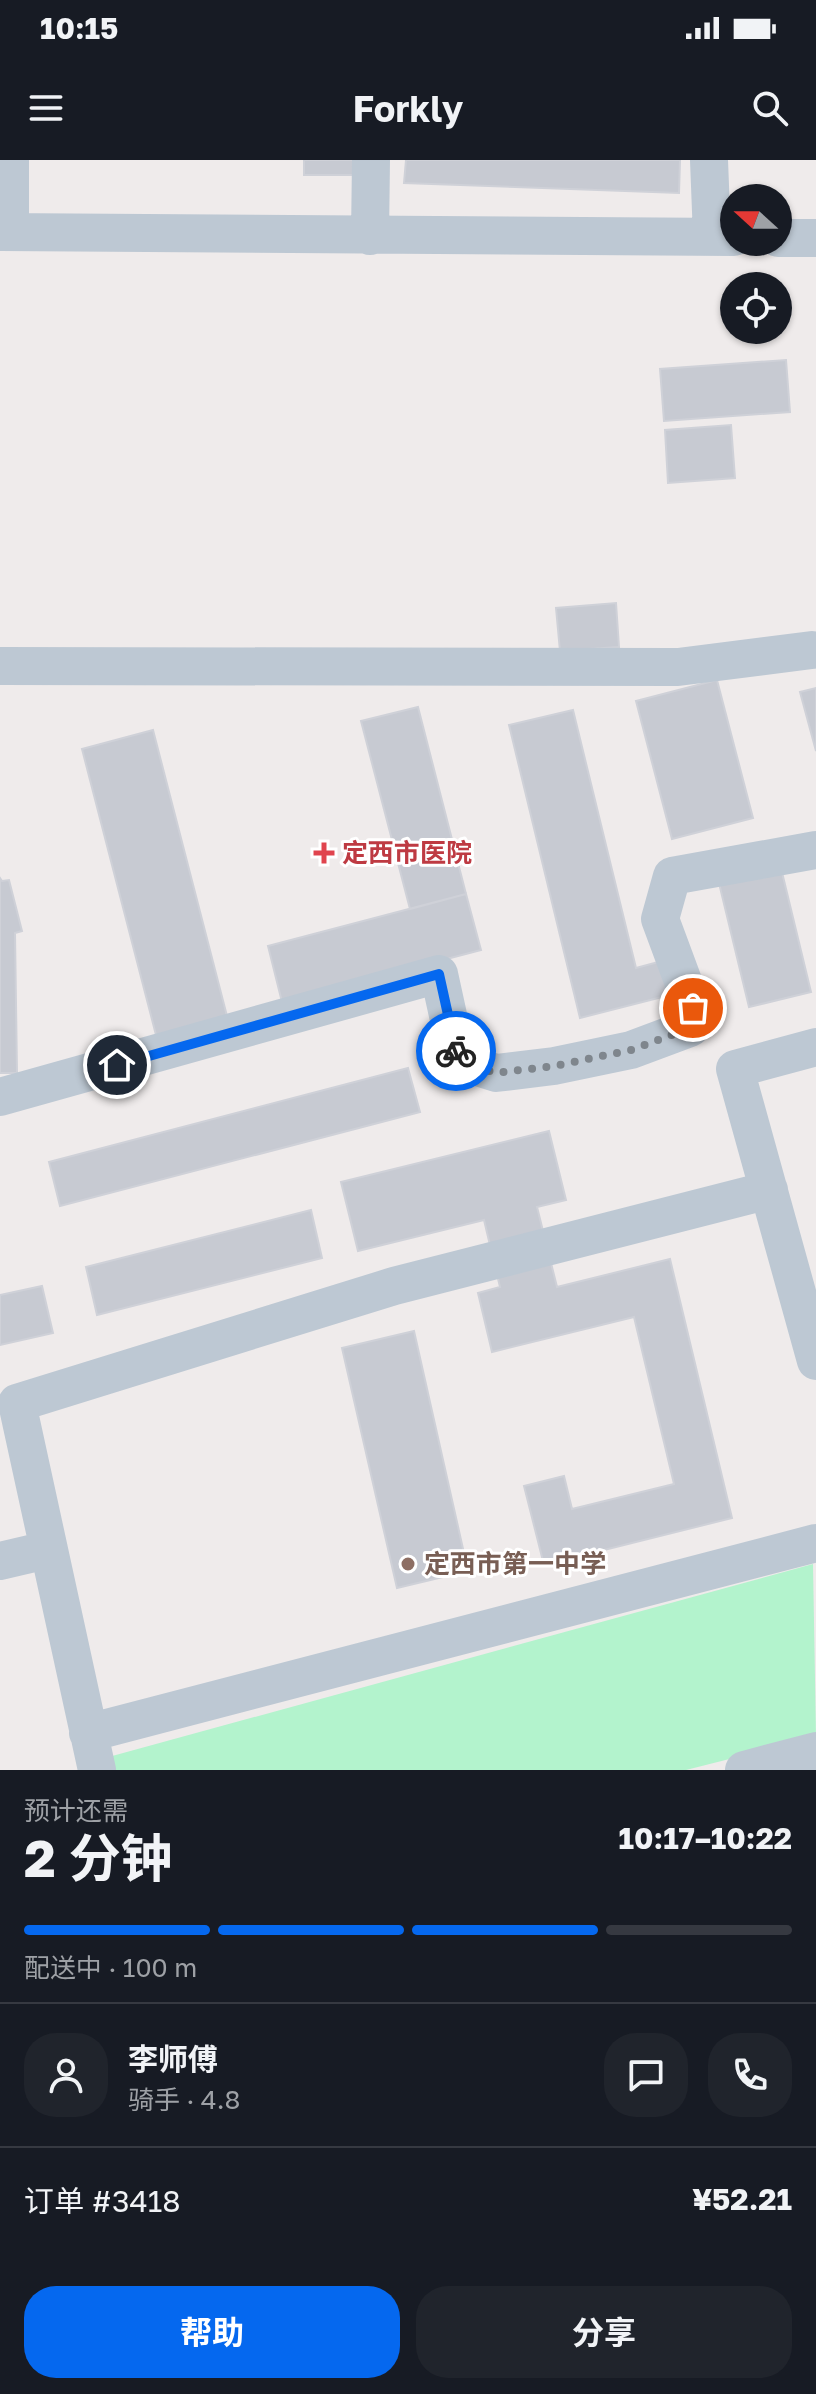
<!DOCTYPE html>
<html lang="zh">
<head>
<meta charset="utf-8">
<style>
  body { margin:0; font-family:"Golos Text","Noto Sans SC",sans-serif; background:#20242c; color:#f1f3f6; height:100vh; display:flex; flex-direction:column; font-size:30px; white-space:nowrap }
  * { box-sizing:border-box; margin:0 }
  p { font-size:26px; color:#9ea1a6 }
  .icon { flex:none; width:44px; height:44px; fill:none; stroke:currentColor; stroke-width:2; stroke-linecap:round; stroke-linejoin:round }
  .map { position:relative; height:1610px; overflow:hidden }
  .panel { display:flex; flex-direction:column; background:#171b24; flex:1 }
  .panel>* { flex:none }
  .needle { width:52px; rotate:291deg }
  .controls { position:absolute; left:720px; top:24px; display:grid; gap:16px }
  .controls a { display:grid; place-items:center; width:72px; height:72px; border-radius:50%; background:#171b24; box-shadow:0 2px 6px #0004; font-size:40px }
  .pin { position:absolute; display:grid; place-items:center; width:68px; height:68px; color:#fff; margin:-34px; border:4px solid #fff; border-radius:50%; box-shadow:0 2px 8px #0007 }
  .courier { position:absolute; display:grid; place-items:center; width:80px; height:80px; margin:-40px; border:6px solid #0568ef; border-radius:50%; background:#fff; color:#222; box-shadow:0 2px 10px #0007 }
  .head em { font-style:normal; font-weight:700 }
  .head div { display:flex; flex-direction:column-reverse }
  .head { display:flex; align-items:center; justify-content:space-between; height:136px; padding:0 24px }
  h1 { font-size:52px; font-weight:700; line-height:60px }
  .bar { display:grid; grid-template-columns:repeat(4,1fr); gap:12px 8px; align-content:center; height:96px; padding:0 24px }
  .bar i { height:10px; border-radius:6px; background:#363941 }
  .bar .active { background:#0568ef }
  .bar p { grid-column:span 4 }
  .line { display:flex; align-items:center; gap:20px; padding:0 24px; border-top:2px solid #363941 }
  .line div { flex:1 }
  .round { display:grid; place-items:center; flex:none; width:84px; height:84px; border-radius:32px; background:#20242c }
  .action { display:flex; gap:16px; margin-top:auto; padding:16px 24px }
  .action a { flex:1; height:92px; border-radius:32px; background:#0568ef; color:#fff; font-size:32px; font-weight:700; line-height:92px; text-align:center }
  .action a+a { background:#20242c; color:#f1f3f6 }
  .status { display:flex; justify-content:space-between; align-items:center; height:56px; padding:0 40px; background:#171b24; direction:ltr }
  .status svg { height:22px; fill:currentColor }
  header { display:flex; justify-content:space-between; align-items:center; height:104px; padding:0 24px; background:#171b24; font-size:36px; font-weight:700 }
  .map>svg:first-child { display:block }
</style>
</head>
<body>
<div class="status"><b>10:15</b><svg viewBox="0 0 49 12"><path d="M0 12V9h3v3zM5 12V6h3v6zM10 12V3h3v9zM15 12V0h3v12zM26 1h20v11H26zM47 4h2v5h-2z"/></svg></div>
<header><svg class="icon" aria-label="menu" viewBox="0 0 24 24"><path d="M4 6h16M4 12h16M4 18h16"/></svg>Forkly<svg class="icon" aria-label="search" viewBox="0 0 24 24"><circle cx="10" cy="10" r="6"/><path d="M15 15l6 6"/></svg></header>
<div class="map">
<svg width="816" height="1610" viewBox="0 0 816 1610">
  <rect width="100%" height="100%" fill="#efebeb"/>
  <!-- green -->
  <path fill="#b3f3cd" d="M 813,1404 L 816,1577 L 686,1610 L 97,1610 L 94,1601 Z"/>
  <!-- building -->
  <path fill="#c7cad2" stroke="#cfd1d8" stroke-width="2" d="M 304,0 L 355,0 L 355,15 L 304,15 Z
    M 406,0 L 680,0 L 679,33 L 404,23 Z
    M 786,200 L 790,252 L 664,261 L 660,209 Z
    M 731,265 L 735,318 L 668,323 L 665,270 Z
    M 616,443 L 619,487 L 560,491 L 556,448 Z
    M 717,520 L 753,658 L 672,679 L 636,541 Z
    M 816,528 L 816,591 L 800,532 Z
    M 418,547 L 466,734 L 410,749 L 361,561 Z
    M 573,550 L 636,808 L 662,801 L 670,835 L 580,858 L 509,565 Z
    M 153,570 L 227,856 L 156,875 L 82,589 Z
    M 780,704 L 811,832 L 749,847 L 718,719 Z
    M 0,718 L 2,721 L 9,720 L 22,771 L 15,773 L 17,913 L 0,913 Z
    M 466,734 L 481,790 L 282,842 L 268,786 Z
    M 408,908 L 420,952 L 60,1046 L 49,1002 Z
    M 549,971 L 566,1040 L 537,1047 L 557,1127 L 670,1099 L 732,1358 L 544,1405 L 524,1326 L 564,1316 L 572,1349 L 674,1324 L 634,1157 L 492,1192 L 478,1133 L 500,1127 L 484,1060 L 358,1091 L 341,1022 Z
    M 311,1050 L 322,1098 L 97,1155 L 86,1107 Z
    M 42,1126 L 53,1173 L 0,1185 L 0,1135 Z
    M 414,1171 L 468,1411 L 397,1428 L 342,1188 Z"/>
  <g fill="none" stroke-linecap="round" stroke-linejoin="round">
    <!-- minor -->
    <path stroke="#bdc8d3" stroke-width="38" d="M 10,0 L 10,72
      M 709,0 L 712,77
      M 0,72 L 734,77
      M 370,76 L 371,0
      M 778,78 L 816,78
      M 0,506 L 678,507 L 812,490
      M 816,887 L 735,909 L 816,1201
      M 0,937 L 439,814 L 458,901 L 496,913 L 554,906 L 631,890 L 690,868 L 693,848 L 660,759 L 672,716 L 816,690
      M 0,1401 L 47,1390
      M 88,1573 L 816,1383
      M 97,1610 L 17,1243 L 394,1126 L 769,1030
      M 744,1610 L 816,1591"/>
  </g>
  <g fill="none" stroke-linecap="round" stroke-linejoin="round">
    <!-- done -->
    <path stroke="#7f868d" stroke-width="8" stroke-dasharray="0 14.4" d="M 456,891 L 458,901 L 496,913 L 554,906 L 631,890 L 690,868 L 693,848"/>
    <!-- route -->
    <path stroke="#0568ef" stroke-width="10" d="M 117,905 L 439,814 L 456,891"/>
  </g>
  <!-- markers -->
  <path fill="#e0444e" stroke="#fff" stroke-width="3" d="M320 681h8v8h8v8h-8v8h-8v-8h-8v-8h8z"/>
  <circle fill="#8d6e63" stroke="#fff" stroke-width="3" cx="408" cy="1404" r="8"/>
  <g text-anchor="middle" stroke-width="6" stroke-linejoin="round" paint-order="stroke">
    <!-- health labels -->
    <g font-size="26" font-weight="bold" fill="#be3a42" stroke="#fff" text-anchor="start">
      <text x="342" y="702">定西市医院</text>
    </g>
    <!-- education labels -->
    <g font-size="26" font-weight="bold" fill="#785e54" stroke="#fff" text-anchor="start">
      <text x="424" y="1413">定西市第一中学</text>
    </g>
  </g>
</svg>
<div class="controls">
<a><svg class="needle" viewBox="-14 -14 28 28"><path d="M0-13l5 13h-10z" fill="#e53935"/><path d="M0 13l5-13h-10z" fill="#9ea1a6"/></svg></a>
<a><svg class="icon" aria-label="locate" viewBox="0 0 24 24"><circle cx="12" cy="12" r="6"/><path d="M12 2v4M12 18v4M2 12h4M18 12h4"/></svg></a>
</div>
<div class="pin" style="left:693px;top:848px;background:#ea580c"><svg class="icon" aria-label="bag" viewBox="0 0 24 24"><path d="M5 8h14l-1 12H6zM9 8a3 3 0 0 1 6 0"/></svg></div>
<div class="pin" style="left:117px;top:905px;background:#1f2937"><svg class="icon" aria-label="home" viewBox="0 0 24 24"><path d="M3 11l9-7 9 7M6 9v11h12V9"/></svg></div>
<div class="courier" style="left:456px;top:891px"><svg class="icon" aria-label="bike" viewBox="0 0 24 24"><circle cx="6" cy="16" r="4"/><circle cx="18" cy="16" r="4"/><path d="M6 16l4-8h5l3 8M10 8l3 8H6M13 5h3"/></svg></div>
</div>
<section class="panel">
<div class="head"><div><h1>2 分钟</h1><p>预计还需</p></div><em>10:17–10:22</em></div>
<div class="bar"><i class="active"></i><i class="active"></i><i class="active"></i><i></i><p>配送中 · 100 m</p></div>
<div class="line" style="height:144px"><a class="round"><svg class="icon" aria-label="person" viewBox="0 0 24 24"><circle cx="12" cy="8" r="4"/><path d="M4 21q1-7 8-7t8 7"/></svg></a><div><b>李师傅</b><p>骑手 · 4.8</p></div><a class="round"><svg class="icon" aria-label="chat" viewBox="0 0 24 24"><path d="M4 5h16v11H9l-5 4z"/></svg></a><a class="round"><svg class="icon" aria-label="phone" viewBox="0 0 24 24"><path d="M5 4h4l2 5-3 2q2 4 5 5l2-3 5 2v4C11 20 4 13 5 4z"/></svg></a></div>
<div class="line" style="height:104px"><div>订单 #3418</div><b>¥52.21</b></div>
<div class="action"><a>帮助</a><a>分享</a></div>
</section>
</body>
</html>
